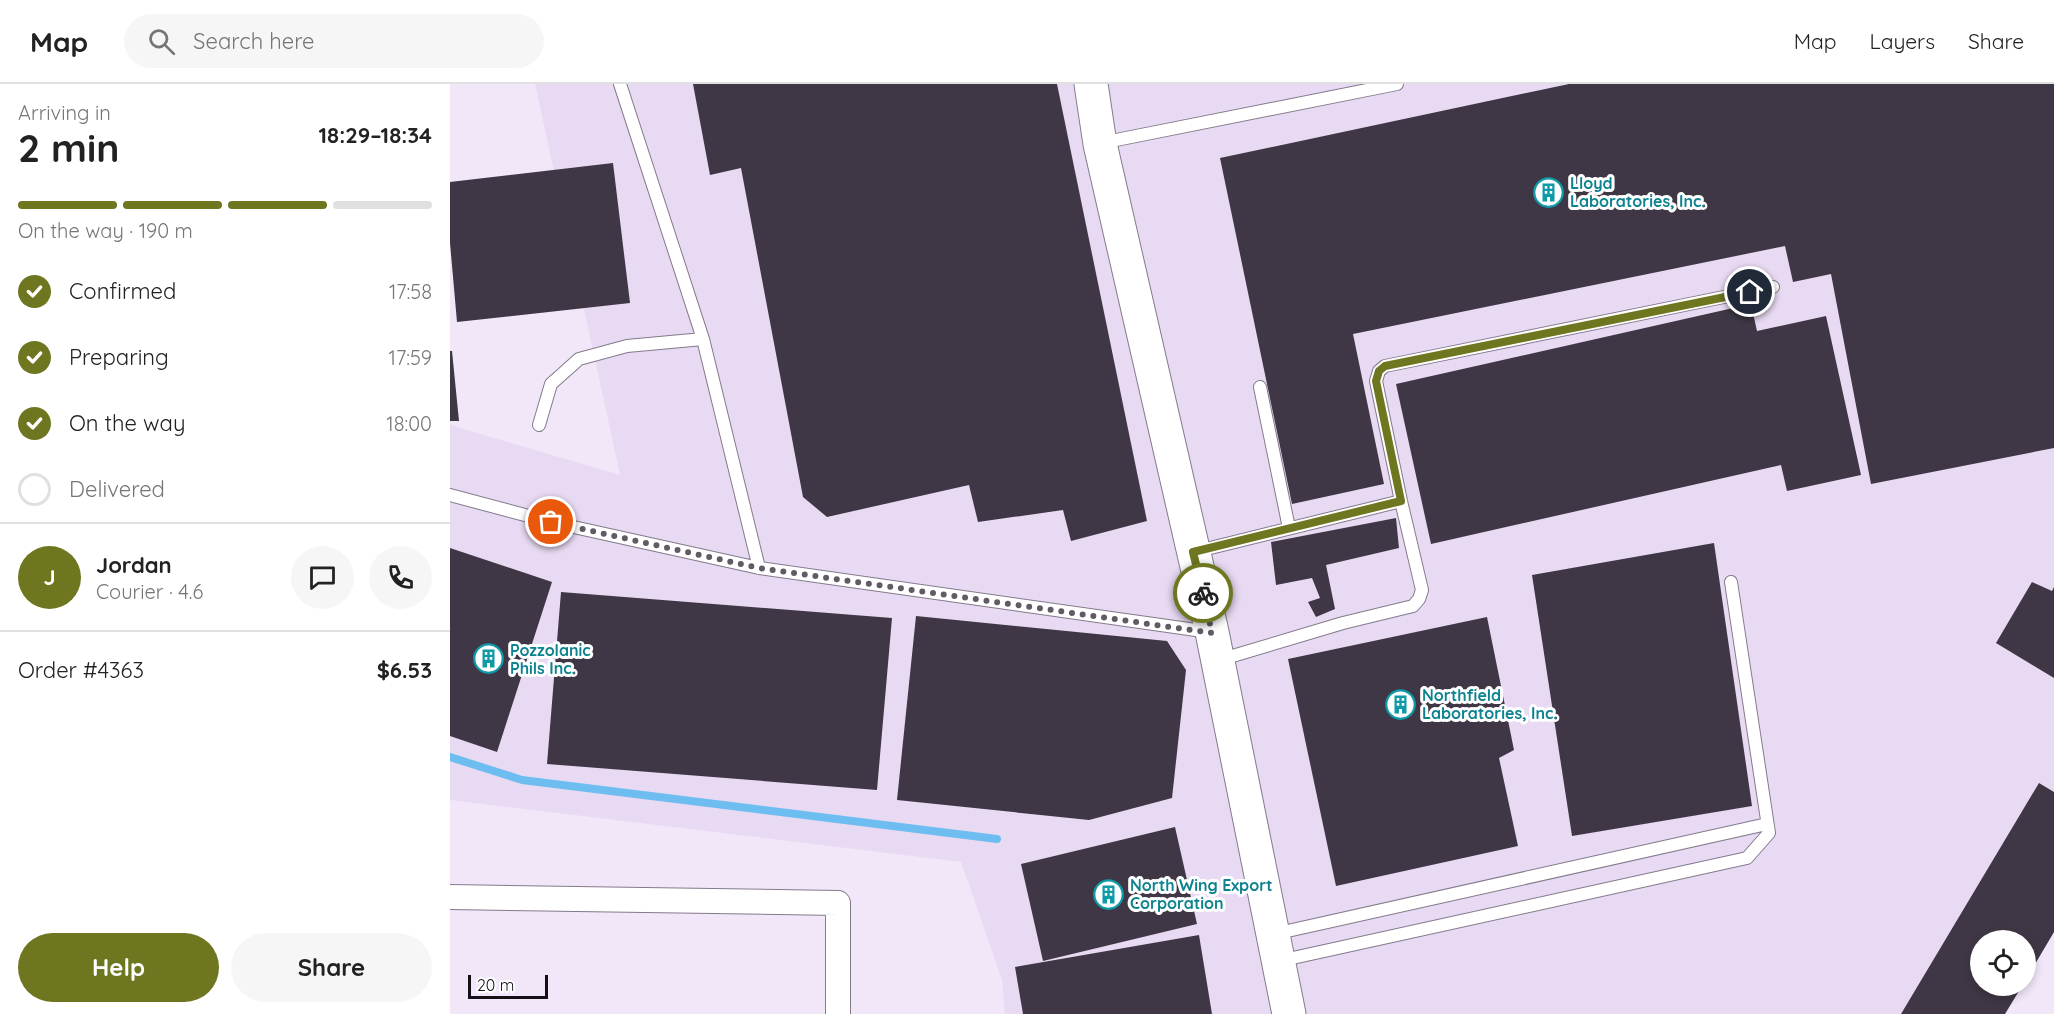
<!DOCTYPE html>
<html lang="en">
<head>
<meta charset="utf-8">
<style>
  body { margin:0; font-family:Quicksand,sans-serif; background:#f6f6f6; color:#222; height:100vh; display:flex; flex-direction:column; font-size:22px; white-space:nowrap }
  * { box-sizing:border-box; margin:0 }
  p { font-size:20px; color:#767676 }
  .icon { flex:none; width:33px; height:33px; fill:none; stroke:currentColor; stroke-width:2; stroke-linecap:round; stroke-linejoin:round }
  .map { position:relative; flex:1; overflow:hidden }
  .panel { display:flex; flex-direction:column; background:#fff; width:450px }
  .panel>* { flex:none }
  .controls { position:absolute; left:1520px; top:846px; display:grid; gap:12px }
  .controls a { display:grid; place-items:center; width:66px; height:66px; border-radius:50%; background:#fff; box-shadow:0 3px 9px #0003; font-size:30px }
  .scale { position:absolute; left:18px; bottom:15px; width:80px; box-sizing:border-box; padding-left:6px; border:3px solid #141016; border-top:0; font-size:16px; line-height:21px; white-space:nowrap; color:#141016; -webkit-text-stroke:4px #fff; paint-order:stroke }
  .pin { position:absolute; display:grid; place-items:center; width:51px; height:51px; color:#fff; margin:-26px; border:3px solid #fff; border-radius:50%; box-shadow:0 2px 6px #0007 }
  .courier { position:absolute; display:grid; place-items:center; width:60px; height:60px; margin:-30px; border:4px solid #6e7620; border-radius:50%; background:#fff; color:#222; box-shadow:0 2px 8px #0007 }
  .overview em { font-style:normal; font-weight:700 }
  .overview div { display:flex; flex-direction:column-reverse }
  .overview { display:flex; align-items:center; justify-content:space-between; height:102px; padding:0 18px }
  h1 { font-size:39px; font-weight:700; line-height:45px }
  .bar { display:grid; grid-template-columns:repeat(4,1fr); gap:9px 6px; align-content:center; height:72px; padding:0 18px }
  .bar i { height:8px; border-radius:4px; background:#e0e0e0 }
  .bar .selected { background:#6e7620 }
  .bar p { grid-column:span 4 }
  .line { display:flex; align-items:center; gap:15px; padding:0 18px; border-top:2px solid #e0e0e0 }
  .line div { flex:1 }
  .round { display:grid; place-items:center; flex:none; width:63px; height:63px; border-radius:32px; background:#f6f6f6 }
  ol { padding:0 18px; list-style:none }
  li { display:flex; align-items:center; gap:18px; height:66px }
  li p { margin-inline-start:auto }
  li .icon { padding:6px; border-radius:50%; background:#6e7620; color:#fff; stroke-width:4 }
  li:last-child { color:#767676 }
  li i { width:33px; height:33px; border:3px solid #e0e0e0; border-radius:50% }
  .action { display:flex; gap:12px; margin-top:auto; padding:12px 18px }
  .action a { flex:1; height:69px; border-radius:36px; background:#6e7620; color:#fff; font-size:24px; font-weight:700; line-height:69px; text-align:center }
  .action a+a { background:#f6f6f6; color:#222 }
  header { display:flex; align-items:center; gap:36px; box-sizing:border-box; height:84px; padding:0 30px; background:#fff; border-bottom:2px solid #e0e0e0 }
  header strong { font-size:28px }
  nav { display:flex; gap:33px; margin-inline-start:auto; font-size:21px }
  .search { width:420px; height:54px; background:#f6f6f6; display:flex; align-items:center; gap:15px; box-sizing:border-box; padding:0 21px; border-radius:33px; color:#767676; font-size:22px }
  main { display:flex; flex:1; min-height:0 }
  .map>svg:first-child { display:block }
</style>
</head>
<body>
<header>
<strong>Map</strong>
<div class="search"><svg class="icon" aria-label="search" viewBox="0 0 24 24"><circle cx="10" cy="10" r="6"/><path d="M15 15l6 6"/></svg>Search here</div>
<nav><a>Map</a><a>Layers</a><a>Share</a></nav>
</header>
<main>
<section class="panel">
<div class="overview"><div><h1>2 min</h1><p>Arriving in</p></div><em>18:29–18:34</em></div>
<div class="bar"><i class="selected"></i><i class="selected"></i><i class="selected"></i><i></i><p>On the way · 190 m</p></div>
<ol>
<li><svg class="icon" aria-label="check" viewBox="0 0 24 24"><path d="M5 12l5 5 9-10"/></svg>Confirmed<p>17:58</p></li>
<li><svg class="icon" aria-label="check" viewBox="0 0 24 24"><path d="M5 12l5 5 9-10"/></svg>Preparing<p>17:59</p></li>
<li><svg class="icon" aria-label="check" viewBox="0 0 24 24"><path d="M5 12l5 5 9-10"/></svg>On the way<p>18:00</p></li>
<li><i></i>Delivered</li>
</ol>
<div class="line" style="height:108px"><b class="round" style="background:#6e7620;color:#fff">J</b><div><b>Jordan</b><p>Courier · 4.6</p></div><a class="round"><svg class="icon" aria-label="chat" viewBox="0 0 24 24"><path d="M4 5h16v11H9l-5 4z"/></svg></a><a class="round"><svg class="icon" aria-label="phone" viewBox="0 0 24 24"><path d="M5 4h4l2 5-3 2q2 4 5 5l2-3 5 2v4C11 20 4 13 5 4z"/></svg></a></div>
<div class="line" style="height:78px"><div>Order #4363</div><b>$6.53</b></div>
<div class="action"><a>Help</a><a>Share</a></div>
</section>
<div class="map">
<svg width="1604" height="930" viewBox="0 0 1604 930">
  <rect width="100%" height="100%" fill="#f2e7f9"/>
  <!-- built -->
  <path fill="#e9daf3" d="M 85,0 L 1604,0 L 1604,843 L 1575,856 L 1530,856 L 1530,902 L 1569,902 L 1553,930 L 555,930 L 552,896 L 511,778 L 0,716 L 0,341 L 170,391 Z"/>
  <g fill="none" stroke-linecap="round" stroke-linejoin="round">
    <!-- stream -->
    <path stroke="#6ebdf0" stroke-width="8" d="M 0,673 L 72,696 L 547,755"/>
  </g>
  <!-- building -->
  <path fill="#3f3745" d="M 243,0 L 607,0 L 697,437 L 621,457 L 613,426 L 528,438 L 519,401 L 377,433 L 353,413 L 291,84 L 260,91 Z
    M 1119,0 L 1604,0 L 1604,364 L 1421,400 L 1381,190 L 1343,198 L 1335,162 L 903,250 L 934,400 L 842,420 L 770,74 Z
    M 163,79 L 180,219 L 7,238 L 0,159 L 0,98 Z
    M 1301,220 L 1307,247 L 1376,232 L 1411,391 L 1337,407 L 1331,381 L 981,460 L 946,300 Z
    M 0,267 L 2,267 L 9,337 L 0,337 Z
    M 946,434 L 949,464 L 876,481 L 885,525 L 866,533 L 858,518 L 870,514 L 862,494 L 826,501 L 821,458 Z
    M 1264,459 L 1302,722 L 1122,752 L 1082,491 Z
    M 0,464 L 102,498 L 47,668 L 0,652 Z
    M 1582,498 L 1602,507 L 1604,503 L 1604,594 L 1546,559 Z
    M 111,508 L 442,534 L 427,706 L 97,680 Z
    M 466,532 L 717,557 L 736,586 L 722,714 L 639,736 L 447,716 Z
    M 1037,533 L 1064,666 L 1049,674 L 1068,762 L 886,802 L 838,575 Z
    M 1589,699 L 1604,708 L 1604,848 L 1575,897 L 1575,856 L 1530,856 L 1530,902 L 1572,902 L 1555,930 L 1451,930 Z
    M 725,743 L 747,840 L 593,877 L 571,780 Z
    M 749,851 L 762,930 L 573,930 L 565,883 Z"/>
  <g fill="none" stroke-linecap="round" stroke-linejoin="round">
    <defs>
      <path id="lane" d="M 170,0 L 253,255 L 309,484
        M 651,59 L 947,0
        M 810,303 L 839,444
        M 89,341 L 101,300 L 129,275 L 177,262 L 253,255
        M 0,411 L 101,438 L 309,484 L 760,548
        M 744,468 L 951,417
        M 769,576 L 893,539 L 963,522 L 969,515 L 972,506 L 951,417 L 926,297 L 929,287 L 935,282 L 1323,203
        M 824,850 L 1317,740
        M 829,877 L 1297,774 L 1319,749 L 1281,498"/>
      <path id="street" d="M 0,813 L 388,819 L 388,930"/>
      <path id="secondary" d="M 641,0 L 650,60 L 762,548 L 839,930"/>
    </defs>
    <!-- lane casing -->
    <use href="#lane" stroke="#837a8a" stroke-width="14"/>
    <!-- street casing -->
    <use href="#street" stroke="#837a8a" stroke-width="26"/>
    <!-- secondary casing -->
    <use href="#secondary" stroke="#837a8a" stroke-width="35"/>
    <!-- lane -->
    <use href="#lane" stroke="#fff" stroke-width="12"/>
    <!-- street -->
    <use href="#street" stroke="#fff" stroke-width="24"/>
    <!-- secondary -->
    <use href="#secondary" stroke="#fff" stroke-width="33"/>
  </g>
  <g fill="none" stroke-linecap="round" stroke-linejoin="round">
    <!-- done -->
    <path stroke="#625b65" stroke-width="6" stroke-dasharray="0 10.8" d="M 101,438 L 309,484 L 762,549 L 753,509"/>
    <!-- route -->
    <path stroke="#6e7620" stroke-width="8" d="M 753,509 L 743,468 L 951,417 L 926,297 L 929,287 L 935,282 L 1300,208"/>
  </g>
  <!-- icons -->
  <defs>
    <symbol id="building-ring" viewBox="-11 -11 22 22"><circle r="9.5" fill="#fff" stroke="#0f9aa8" stroke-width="1.5"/><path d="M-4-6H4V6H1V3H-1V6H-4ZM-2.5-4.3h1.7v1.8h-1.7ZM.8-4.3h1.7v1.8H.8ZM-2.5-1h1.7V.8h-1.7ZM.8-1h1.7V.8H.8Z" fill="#0f9aa8"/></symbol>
  </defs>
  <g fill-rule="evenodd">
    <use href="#building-ring" x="1082" y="92" width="33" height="33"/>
    <use href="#building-ring" x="22" y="558" width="33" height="33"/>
    <use href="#building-ring" x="934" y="604" width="33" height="33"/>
    <use href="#building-ring" x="642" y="794" width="33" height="33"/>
  </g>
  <g text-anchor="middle" stroke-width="6" stroke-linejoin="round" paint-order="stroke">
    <!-- culture labels -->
    <g font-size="16" font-weight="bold" fill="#0d838f" stroke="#fff" text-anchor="start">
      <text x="1120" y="105">Lloyd<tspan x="1120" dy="18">Laboratories, Inc.</tspan></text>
      <text x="60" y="572">Pozzolanic<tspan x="60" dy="18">Phils Inc.</tspan></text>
      <text x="972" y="617">Northfield<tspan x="972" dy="18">Laboratories, Inc.</tspan></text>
      <text x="680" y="807">North Wing Export<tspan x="680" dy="18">Corporation</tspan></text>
    </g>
  </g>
</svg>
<div class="controls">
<a><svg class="icon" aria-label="locate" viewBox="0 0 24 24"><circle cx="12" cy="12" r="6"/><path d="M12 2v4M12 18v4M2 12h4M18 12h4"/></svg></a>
</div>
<div class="scale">20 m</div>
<div class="pin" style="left:101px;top:438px;background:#ea580c"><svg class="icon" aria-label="bag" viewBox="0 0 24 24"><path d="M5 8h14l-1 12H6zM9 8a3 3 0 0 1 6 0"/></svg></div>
<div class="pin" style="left:1300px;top:208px;background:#1f2937"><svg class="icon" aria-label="home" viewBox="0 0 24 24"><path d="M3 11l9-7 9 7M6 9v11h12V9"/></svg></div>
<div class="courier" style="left:753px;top:509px"><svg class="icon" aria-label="bike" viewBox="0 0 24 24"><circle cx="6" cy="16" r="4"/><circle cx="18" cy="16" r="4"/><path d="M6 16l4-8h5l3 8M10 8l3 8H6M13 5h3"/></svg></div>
</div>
</main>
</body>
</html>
